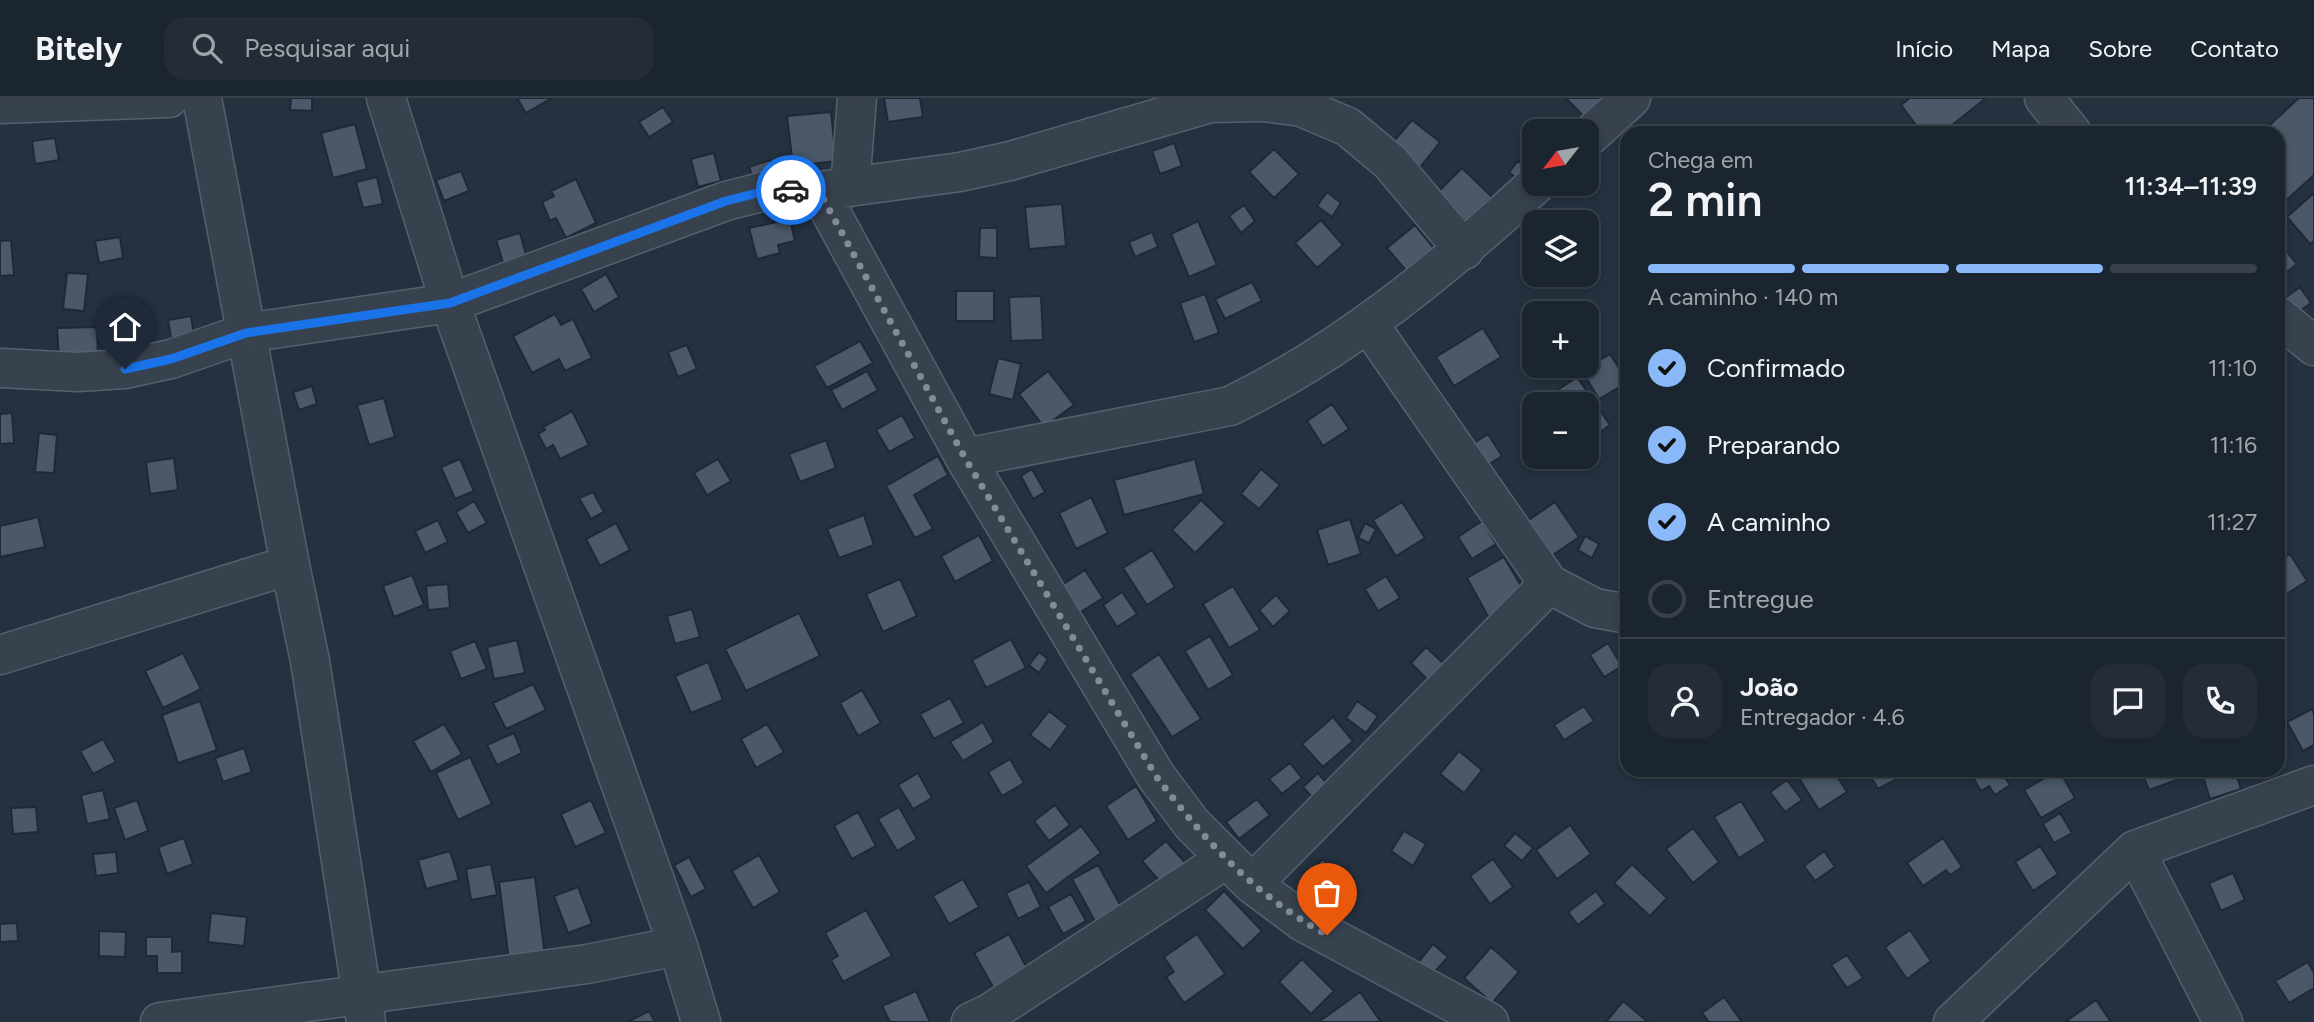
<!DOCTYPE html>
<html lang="pt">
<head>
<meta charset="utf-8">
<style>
  body { margin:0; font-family:Figtree,sans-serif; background:#242d37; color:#f1f3f6; height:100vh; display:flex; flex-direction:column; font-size:26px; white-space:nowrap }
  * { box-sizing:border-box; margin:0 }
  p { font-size:23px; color:#a0a5aa }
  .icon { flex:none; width:38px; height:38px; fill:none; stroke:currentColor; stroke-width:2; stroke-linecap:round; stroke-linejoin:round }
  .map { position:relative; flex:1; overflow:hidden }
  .side { position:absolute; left:1620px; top:28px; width:665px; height:651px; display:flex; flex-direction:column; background:#1b252f; border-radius:21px; box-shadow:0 4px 10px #0003,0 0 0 2px #39424b }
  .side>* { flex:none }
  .needle { width:46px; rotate:239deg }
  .fabs { position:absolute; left:1522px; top:21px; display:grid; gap:14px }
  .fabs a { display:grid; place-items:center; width:77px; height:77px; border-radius:14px; background:#1b252f; box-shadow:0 4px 10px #0003,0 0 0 2px #39424b; font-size:35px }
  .pin { position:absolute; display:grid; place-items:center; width:60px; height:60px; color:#fff; margin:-72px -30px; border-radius:50% 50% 50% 0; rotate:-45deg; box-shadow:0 0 7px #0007 }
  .pin .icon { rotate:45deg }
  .courier { position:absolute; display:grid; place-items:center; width:70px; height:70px; margin:-35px; border:5px solid #1a73e8; border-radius:50%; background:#fff; color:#222; box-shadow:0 2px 9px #0007 }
  .head em { font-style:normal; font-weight:600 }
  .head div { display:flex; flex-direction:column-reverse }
  .head { display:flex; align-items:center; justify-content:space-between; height:119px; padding:0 28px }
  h1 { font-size:46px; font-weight:600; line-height:52px }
  .bar { display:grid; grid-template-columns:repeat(4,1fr); gap:10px 7px; align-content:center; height:84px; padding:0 28px }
  .bar i { height:9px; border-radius:5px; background:#39424b }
  .bar .active { background:#8ab9f9 }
  .bar p { grid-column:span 4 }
  .line { display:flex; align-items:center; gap:18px; padding:0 28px; border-top:2px solid #39424b }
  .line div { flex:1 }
  .round { display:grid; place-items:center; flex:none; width:74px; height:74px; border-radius:21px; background:#242d37 }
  ol { padding:0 28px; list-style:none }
  li { display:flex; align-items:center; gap:21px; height:77px }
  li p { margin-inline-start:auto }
  li .icon { padding:7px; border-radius:50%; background:#8ab9f9; color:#111; stroke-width:4 }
  li:last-child { color:#a0a5aa }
  li i { width:38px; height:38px; border:4px solid #39424b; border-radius:50% }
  header { display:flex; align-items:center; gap:42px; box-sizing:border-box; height:98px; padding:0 35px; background:#1b252f; border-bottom:2px solid #39424b }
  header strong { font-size:33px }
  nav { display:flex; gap:38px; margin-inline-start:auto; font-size:24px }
  .search { width:490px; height:63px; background:#242d37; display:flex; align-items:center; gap:18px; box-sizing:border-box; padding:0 24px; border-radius:21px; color:#a0a5aa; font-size:26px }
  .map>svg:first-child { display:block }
</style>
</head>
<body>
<header>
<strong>Bitely</strong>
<div class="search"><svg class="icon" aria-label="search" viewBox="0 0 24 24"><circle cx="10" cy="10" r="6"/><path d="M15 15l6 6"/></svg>Pesquisar aqui</div>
<nav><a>Início</a><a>Mapa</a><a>Sobre</a><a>Contato</a></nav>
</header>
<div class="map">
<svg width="2314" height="924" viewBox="0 0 2314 924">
  <rect width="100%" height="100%" fill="#24313f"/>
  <!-- building -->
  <path fill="#4a5868" stroke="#1f2936" stroke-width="2" d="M 291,0 L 312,0 L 312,13 L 290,12 Z
    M 517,0 L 552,0 L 526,15 Z
    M 884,0 L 920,0 L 923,19 L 888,24 Z
    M 1566,0 L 1616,0 L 1590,25 Z
    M 1910,0 L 1986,0 L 1942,35 L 1922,35 L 1901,7 Z
    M 2299,0 L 2314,0 L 2314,77 L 2279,109 L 2278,35 L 2261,35 Z
    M 663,9 L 673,24 L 649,39 L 639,24 Z
    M 831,14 L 836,63 L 793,68 L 787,18 Z
    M 1412,22 L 1440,44 L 1418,72 L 1389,49 Z
    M 355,26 L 367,71 L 333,80 L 321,35 Z
    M 55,40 L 59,62 L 35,66 L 32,43 Z
    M 1174,45 L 1182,68 L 1160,76 L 1152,53 Z
    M 1274,51 L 1299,76 L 1274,100 L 1249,74 Z
    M 714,55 L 721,83 L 698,89 L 691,61 Z
    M 770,62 L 776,76 L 755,84 L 749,69 Z
    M 1518,63 L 1530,72 L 1520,84 L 1509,74 Z
    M 1462,70 L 1492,99 L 1467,124 L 1437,95 Z
    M 461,73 L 469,93 L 444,103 L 436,82 Z
    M 377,79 L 383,106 L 363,110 L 356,84 Z
    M 576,81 L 596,125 L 566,140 L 556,120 L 550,123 L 542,104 L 554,98 L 551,93 Z
    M 1327,94 L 1341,105 L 1332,119 L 1317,108 Z
    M 2314,95 L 2314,143 L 2310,146 L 2287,119 Z
    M 1062,106 L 1066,148 L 1029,151 L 1025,109 Z
    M 1244,107 L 1255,123 L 1241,135 L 1229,118 Z
    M 1551,110 L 1562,124 L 1535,124 L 1535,153 L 1520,134 Z
    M 790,121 L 795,143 L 778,147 L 780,155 L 757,161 L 749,130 Z
    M 1321,122 L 1343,147 L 1317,170 L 1295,145 Z
    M 1198,123 L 1217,167 L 1189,179 L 1171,136 Z
    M 1415,127 L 1441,159 L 1414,182 L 1387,150 Z
    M 980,130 L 997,130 L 997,160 L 979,159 Z
    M 1152,134 L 1158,149 L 1135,159 L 1129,144 Z
    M 520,135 L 531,175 L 508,181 L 496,142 Z
    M 120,139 L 123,160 L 99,165 L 95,143 Z
    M 11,142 L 14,177 L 0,178 L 0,143 Z
    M 2278,143 L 2297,166 L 2278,181 Z
    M 67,175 L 88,176 L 84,213 L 63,211 Z
    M 606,176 L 619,199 L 594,214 L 581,191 Z
    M 1252,184 L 1262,203 L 1225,221 L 1215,201 Z
    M 2300,189 L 2311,205 L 2297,215 L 2285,200 Z
    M 956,193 L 994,193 L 994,223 L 956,223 Z
    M 1205,196 L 1219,235 L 1194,244 L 1180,205 Z
    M 1041,198 L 1043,242 L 1011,243 L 1009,199 Z
    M 555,216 L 561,227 L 573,221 L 592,260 L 565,273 L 559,261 L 532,275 L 513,238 Z
    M 191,218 L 194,237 L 171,240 L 168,222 Z
    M 97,229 L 98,260 L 59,262 L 57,230 Z
    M 1483,230 L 1501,259 L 1454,288 L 1436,259 Z
    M 860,243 L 873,265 L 827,290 L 814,268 Z
    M 687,247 L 697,271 L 678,279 L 668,254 Z
    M 1610,256 L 1628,284 L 1599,301 L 1582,273 Z
    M 998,260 L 1021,266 L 1013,302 L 989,296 Z
    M 867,273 L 878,292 L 842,312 L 831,292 Z
    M 1048,273 L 1074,307 L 1044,329 L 1019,296 Z
    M 1577,279 L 1610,327 L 1587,343 L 1587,306 L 1555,306 L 1549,298 Z
    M 312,288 L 317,306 L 299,312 L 293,294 Z
    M 384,300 L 395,339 L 369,347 L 357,307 Z
    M 1332,306 L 1349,331 L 1323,348 L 1307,323 Z
    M 572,313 L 589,347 L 560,361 L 553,347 L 546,351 L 538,336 L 545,332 L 543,329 Z
    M 12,315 L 14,345 L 0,346 L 0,316 Z
    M 902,317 L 915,340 L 889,354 L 876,332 Z
    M 39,335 L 57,337 L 54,375 L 35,374 Z
    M 1488,336 L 1502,358 L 1485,369 L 1471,347 Z
    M 826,342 L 836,370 L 800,384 L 789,356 Z
    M 938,358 L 948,377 L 914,397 L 933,431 L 915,440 L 886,388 Z
    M 174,360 L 178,392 L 150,396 L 146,364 Z
    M 460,361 L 474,393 L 455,401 L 441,369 Z
    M 718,361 L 731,383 L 707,397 L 694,375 Z
    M 1195,361 L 1204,396 L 1124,417 L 1114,382 Z
    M 1032,371 L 1045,394 L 1033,401 L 1021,378 Z
    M 1261,371 L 1280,387 L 1259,411 L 1241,396 Z
    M 593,394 L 604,414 L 591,421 L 579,400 Z
    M 1091,399 L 1108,435 L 1076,451 L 1059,415 Z
    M 1201,402 L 1225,425 L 1195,455 L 1172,432 Z
    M 474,403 L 487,425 L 468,435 L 456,414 Z
    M 1402,404 L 1425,440 L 1396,458 L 1373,422 Z
    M 1555,404 L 1579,439 L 1547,461 L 1523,426 Z
    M 864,417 L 874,447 L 839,460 L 827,431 Z
    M 38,419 L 45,449 L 0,459 L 0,428 Z
    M 1350,421 L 1361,456 L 1328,467 L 1317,432 Z
    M 438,422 L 448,444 L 425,455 L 415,433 Z
    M 1482,423 L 1496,446 L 1472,461 L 1458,439 Z
    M 616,425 L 630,452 L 600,468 L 586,441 Z
    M 1365,425 L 1376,431 L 1369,445 L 1358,440 Z
    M 979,437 L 993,463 L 955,484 L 941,458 Z
    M 1585,438 L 1599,446 L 1592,460 L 1578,452 Z
    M 1152,452 L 1175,489 L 1147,507 L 1123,470 Z
    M 2290,456 L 2307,483 L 2285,497 L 2278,488 L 2278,463 Z
    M 1504,459 L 1527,498 L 1489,520 L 1467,480 Z
    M 1085,472 L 1103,500 L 1079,515 L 1062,487 Z
    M 412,477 L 424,507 L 394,519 L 383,488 Z
    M 1386,478 L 1400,500 L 1378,513 L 1365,491 Z
    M 900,481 L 917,518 L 883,534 L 866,496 Z
    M 448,486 L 450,510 L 428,512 L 426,488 Z
    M 1233,488 L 1260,532 L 1229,550 L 1203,506 Z
    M 1122,494 L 1137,516 L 1117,529 L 1103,507 Z
    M 1276,497 L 1290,513 L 1273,529 L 1259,512 Z
    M 692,511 L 700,539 L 675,546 L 667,518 Z
    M 799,515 L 820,558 L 746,593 L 725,551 Z
    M 1210,538 L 1233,577 L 1208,592 L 1185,553 Z
    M 1011,541 L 1026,570 L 986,590 L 972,562 Z
    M 517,542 L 525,575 L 494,581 L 487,549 Z
    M 475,543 L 487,571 L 461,581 L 450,553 Z
    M 1608,545 L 1622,568 L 1604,579 L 1590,557 Z
    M 1426,549 L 1448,570 L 1432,586 L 1411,565 Z
    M 1039,554 L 1048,561 L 1039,575 L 1029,567 Z
    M 183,555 L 201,591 L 163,610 L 145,573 Z
    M 1159,556 L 1201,621 L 1172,639 L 1130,576 Z
    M 708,564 L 723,602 L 691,615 L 675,578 Z
    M 533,586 L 546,612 L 506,631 L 493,605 Z
    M 862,592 L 881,625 L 858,638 L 840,605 Z
    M 950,600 L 964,625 L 934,641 L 920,616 Z
    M 200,603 L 217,652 L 178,665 L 162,617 Z
    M 1357,603 L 1378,618 L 1366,635 L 1346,620 Z
    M 1584,608 L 1594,623 L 1564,642 L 1554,627 Z
    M 2312,611 L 2314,616 L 2314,647 L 2303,653 L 2287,624 Z
    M 1049,613 L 1068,628 L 1050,652 L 1030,637 Z
    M 1333,619 L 1353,643 L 1323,669 L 1302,646 Z
    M 983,624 L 994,644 L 963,663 L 950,644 Z
    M 444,626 L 462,656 L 431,674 L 413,643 Z
    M 767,626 L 784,654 L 756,670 L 741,641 Z
    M 514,635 L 522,655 L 497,667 L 487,647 Z
    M 103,641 L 116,664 L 93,676 L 80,653 Z
    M 244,650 L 252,674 L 223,684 L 215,660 Z
    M 1459,653 L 1482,672 L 1464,695 L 1440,676 Z
    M 470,659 L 492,706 L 458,722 L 436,675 Z
    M 1010,661 L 1024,685 L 1002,698 L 988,674 Z
    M 1290,665 L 1302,680 L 1282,696 L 1269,681 Z
    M 1805,672 L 1833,672 L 1847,694 L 1819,712 L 1797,677 Z
    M 1867,672 L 1914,672 L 1878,691 Z
    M 1978,672 L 2000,672 L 2010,687 L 1995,697 L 1989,688 L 1981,693 L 1971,676 Z
    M 2059,672 L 2075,700 L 2041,720 L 2024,692 Z
    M 2141,672 L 2173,672 L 2177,682 L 2149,692 Z
    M 2201,672 L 2235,672 L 2241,691 L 2210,701 Z
    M 918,675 L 932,700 L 913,711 L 898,687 Z
    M 1318,675 L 1335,695 L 1320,708 L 1303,689 Z
    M 1787,682 L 1802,702 L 1785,714 L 1770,694 Z
    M 1136,688 L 1157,723 L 1128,742 L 1106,708 Z
    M 103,692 L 110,721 L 87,726 L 81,697 Z
    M 1257,701 L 1270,717 L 1239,741 L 1226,724 Z
    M 137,702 L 148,733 L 125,742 L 114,710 Z
    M 591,702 L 606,735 L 575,749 L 561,716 Z
    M 1741,703 L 1766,743 L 1739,760 L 1714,719 Z
    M 1055,707 L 1070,727 L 1049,743 L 1034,723 Z
    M 36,709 L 38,734 L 13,736 L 11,710 Z
    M 899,709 L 917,741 L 897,753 L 878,721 Z
    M 858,714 L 876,748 L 852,761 L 834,728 Z
    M 2060,715 L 2072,735 L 2054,745 L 2043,726 Z
    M 1570,727 L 1591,756 L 1557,781 L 1536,752 Z
    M 1081,728 L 1101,755 L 1046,795 L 1026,768 Z
    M 1693,730 L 1719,764 L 1693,785 L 1666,751 Z
    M 1404,733 L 1426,746 L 1413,768 L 1391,753 Z
    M 1515,735 L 1533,750 L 1522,763 L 1504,748 Z
    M 184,740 L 193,766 L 167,776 L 158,749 Z
    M 1943,740 L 1962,769 L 1950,777 L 1946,772 L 1923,788 L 1907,765 Z
    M 1166,743 L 1187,767 L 1163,787 L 1142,763 Z
    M 2040,748 L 2058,776 L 2033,793 L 2015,764 Z
    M 450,753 L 459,782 L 426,791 L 418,762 Z
    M 1824,753 L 1835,769 L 1815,783 L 1804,768 Z
    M 116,754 L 118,775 L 96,778 L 93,756 Z
    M 759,757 L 780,794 L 753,810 L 732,773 Z
    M 689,759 L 706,791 L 691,799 L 674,767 Z
    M 1323,761 L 1347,788 L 1324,808 L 1300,782 Z
    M 1493,761 L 1513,789 L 1490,806 L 1470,778 Z
    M 491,766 L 497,797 L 471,802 L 466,771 Z
    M 1632,766 L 1667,800 L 1650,818 L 1614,785 Z
    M 1098,767 L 1122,810 L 1096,825 L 1072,781 Z
    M 2233,775 L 2245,802 L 2221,813 L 2209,785 Z
    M 535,779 L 545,858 L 509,863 L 499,784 Z
    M 963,781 L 979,809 L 949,826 L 933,798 Z
    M 1029,784 L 1041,809 L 1018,821 L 1006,795 Z
    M 578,789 L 592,826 L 568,835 L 554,798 Z
    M 1224,793 L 1262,833 L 1243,851 L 1205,812 Z
    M 1596,793 L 1605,806 L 1578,827 L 1568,814 Z
    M 1071,796 L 1086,823 L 1063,836 L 1048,809 Z
    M 866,812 L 892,858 L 843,884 L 831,862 L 838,858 L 825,835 Z
    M 211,815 L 247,819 L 244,848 L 208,844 Z
    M 17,825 L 18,843 L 0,844 L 0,826 Z
    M 1910,832 L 1931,863 L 1907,881 L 1885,849 Z
    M 99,833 L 126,834 L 125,859 L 99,858 Z
    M 1009,836 L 1032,880 L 998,898 L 974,855 Z
    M 1197,836 L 1225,876 L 1184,905 L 1166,879 L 1174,874 L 1164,859 Z
    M 146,839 L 172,839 L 172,854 L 182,853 L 182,875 L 157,875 L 157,858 L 146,858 Z
    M 1433,846 L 1448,859 L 1430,879 L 1416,867 Z
    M 1491,849 L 1519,874 L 1492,905 L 1464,880 Z
    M 1847,857 L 1863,880 L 1847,890 L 1831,867 Z
    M 1302,861 L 1334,893 L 1311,916 L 1279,884 Z
    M 2308,864 L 2314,875 L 2314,890 L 2289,905 L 2275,883 Z
    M 916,893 L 930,924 L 890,924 L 882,908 Z
    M 1360,894 L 1381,924 L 1320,924 L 1320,923 Z
    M 1724,899 L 1742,924 L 1709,924 L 1702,915 Z
    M 2096,902 L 2111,924 L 2065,924 Z
    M 1623,903 L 1648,924 L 1606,924 Z
    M 649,913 L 655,924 L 628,924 Z"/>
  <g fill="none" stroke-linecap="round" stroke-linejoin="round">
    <defs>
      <path id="street" d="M 202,0 L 290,467 L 310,563 L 366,924
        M 386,0 L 450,205 L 678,848 L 701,924
        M 2044,0 L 2072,35
        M 0,6 L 169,0
        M 1587,40 L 1631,0
        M 850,89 L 857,0
        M 819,93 L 960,74 L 1010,63 L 1210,5 L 1263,4 L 1301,9 L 1348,29 L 1390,64 L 1464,152
        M 2278,218 L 2314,248
        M 1368,225 L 1549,486 L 1595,510 L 1628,516
        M 0,270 L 78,274 L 125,271 L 171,261 L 246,235 L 450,205 L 726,103 L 773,91 L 819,93 L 965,360 L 1156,678 L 1192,726 L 1252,786 L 1303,824 L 1489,924
        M 965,360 L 1230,308 C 1344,253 1444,170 1536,86
        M 0,557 L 290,467
        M 2135,752 L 2223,924
        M 1252,786 L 1549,486
        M 160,924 L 587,866 L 678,848
        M 971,924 L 990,915 L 1226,761
        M 1953,924 L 2135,752 L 2314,687"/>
    </defs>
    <!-- street casing -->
    <use href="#street" stroke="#56606d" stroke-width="41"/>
    <!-- street -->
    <use href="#street" stroke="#38424f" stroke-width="38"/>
  </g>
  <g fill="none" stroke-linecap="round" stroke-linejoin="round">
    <!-- done -->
    <path stroke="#828c99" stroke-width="7" stroke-dasharray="0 12.6" d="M 791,92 L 819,93 L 965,360 L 1156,678 C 1206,744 1253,796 1327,837"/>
    <!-- route -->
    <path stroke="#1a73e8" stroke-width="9" d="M 125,271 L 171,261 L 246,235 L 450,205 L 726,103 L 773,91 L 791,92"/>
  </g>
</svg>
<div class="fabs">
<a><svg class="needle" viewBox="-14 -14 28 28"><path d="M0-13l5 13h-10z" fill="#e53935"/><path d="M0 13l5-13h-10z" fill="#a0a5aa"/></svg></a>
<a><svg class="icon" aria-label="layers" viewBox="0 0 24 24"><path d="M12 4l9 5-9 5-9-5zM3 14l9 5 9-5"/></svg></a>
<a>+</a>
<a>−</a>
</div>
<div class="pin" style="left:1327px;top:837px;background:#ea580c"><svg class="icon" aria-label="bag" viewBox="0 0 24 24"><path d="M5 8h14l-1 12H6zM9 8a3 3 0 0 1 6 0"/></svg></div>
<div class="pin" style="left:125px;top:271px;background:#1f2937"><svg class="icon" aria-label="home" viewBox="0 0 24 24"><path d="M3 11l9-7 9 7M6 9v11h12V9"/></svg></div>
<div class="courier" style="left:791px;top:92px"><svg class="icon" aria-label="car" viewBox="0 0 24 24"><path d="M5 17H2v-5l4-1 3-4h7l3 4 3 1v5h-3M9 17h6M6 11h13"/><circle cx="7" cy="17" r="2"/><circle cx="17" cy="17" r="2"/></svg></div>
<section class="side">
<div class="head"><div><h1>2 min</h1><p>Chega em</p></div><em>11:34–11:39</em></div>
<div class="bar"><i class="active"></i><i class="active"></i><i class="active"></i><i></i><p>A caminho · 140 m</p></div>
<ol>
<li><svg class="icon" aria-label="check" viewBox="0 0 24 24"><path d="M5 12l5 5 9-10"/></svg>Confirmado<p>11:10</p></li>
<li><svg class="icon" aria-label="check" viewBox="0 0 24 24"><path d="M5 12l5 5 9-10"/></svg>Preparando<p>11:16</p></li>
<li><svg class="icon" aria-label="check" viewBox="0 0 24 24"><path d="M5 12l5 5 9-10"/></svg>A caminho<p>11:27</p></li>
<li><i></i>Entregue</li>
</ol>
<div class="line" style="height:126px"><a class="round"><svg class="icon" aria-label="person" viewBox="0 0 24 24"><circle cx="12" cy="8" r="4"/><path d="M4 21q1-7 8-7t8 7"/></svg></a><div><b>João</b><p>Entregador · 4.6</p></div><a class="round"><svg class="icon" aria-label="chat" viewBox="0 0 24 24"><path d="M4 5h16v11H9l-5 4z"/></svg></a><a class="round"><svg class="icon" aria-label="phone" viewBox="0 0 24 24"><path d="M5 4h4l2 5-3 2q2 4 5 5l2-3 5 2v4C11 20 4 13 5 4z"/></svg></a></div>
</section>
</div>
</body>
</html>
